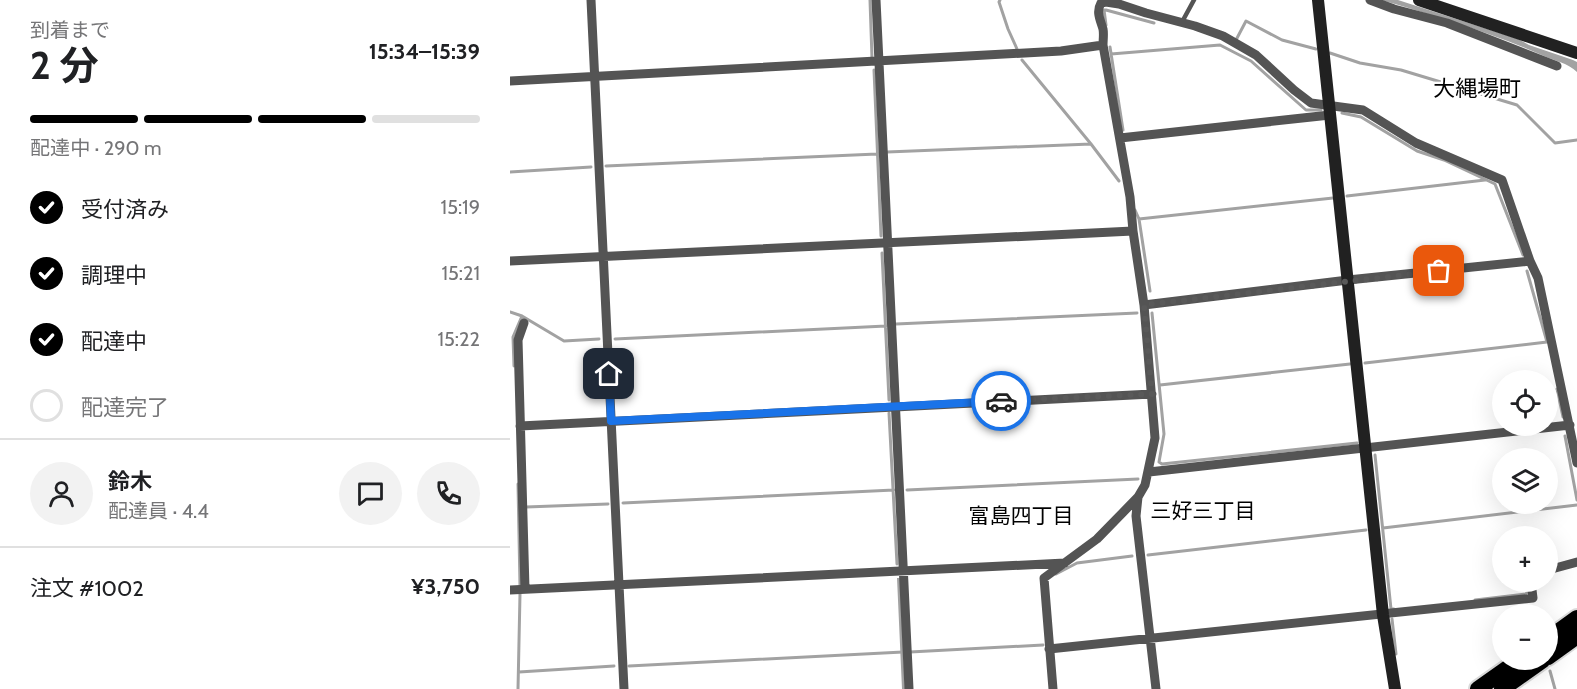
<!DOCTYPE html>
<html lang="ja">
<head>
<meta charset="utf-8">
<style>
  body { margin:0; font-family:Cabin,"Noto Sans JP",sans-serif; background:#f2f2f2; color:#202124; height:100vh; display:flex; flex-direction:column; font-size:22px; white-space:nowrap }
  * { box-sizing:border-box; margin:0 }
  p { font-size:20px; color:#757577 }
  .icon { flex:none; width:33px; height:33px; fill:none; stroke:currentColor; stroke-width:2; stroke-linecap:round; stroke-linejoin:round }
  .map { position:relative; flex:1; overflow:hidden }
  .panel { display:flex; flex-direction:column; background:#fff; width:510px }
  .panel>* { flex:none }
  .fabs { position:absolute; left:982px; top:370px; display:grid; gap:12px }
  .fabs a { display:grid; place-items:center; width:66px; height:66px; border-radius:50%; background:#fff; box-shadow:0 6px 24px #0002; font-size:30px }
  .pin { position:absolute; display:grid; place-items:center; width:51px; height:51px; color:#fff; margin:-26px; border-radius:12px; box-shadow:0 3px 9px #0006 }
  .courier { position:absolute; display:grid; place-items:center; width:60px; height:60px; margin:-30px; border:4px solid #1a73e8; border-radius:50%; background:#fff; color:#222; box-shadow:0 2px 8px #0007 }
  .headline em { font-style:normal; font-weight:700 }
  .headline div { display:flex; flex-direction:column-reverse }
  .headline { display:flex; align-items:center; justify-content:space-between; height:102px; padding:0 30px }
  h1 { font-size:39px; font-weight:700; line-height:45px }
  .bar { display:grid; grid-template-columns:repeat(4,1fr); gap:9px 6px; align-content:center; height:72px; padding:0 30px }
  .bar i { height:8px; border-radius:4px; background:#e0e0e0 }
  .bar .selected { background:#000 }
  .bar p { grid-column:span 4 }
  .line { display:flex; align-items:center; gap:15px; padding:0 30px; border-top:2px solid #e0e0e0 }
  .line div { flex:1 }
  .round { display:grid; place-items:center; flex:none; width:63px; height:63px; border-radius:32px; background:#f2f2f2 }
  ol { padding:0 30px; list-style:none }
  li { display:flex; align-items:center; gap:18px; height:66px }
  li p { margin-inline-start:auto }
  li .icon { padding:6px; border-radius:50%; background:#000; color:#fff; stroke-width:4 }
  li:last-child { color:#757577 }
  li i { width:33px; height:33px; border:3px solid #e0e0e0; border-radius:50% }
  main { display:flex; flex:1; min-height:0 }
  .map>svg:first-child { display:block }
</style>
</head>
<body>
<main>
<section class="panel">
<div class="headline"><div><h1>2 分</h1><p>到着まで</p></div><em>15:34–15:39</em></div>
<div class="bar"><i class="selected"></i><i class="selected"></i><i class="selected"></i><i></i><p>配達中 · 290 m</p></div>
<ol>
<li><svg class="icon" aria-label="check" viewBox="0 0 24 24"><path d="M5 12l5 5 9-10"/></svg>受付済み<p>15:19</p></li>
<li><svg class="icon" aria-label="check" viewBox="0 0 24 24"><path d="M5 12l5 5 9-10"/></svg>調理中<p>15:21</p></li>
<li><svg class="icon" aria-label="check" viewBox="0 0 24 24"><path d="M5 12l5 5 9-10"/></svg>配達中<p>15:22</p></li>
<li><i></i>配達完了</li>
</ol>
<div class="line" style="height:108px"><a class="round"><svg class="icon" aria-label="person" viewBox="0 0 24 24"><circle cx="12" cy="8" r="4"/><path d="M4 21q1-7 8-7t8 7"/></svg></a><div><b>鈴木</b><p>配達員 · 4.4</p></div><a class="round"><svg class="icon" aria-label="chat" viewBox="0 0 24 24"><path d="M4 5h16v11H9l-5 4z"/></svg></a><a class="round"><svg class="icon" aria-label="phone" viewBox="0 0 24 24"><path d="M5 4h4l2 5-3 2q2 4 5 5l2-3 5 2v4C11 20 4 13 5 4z"/></svg></a></div>
<div class="line" style="height:78px"><div>注文 #1002</div><b>¥3,750</b></div>
</section>
<div class="map">
<svg width="1067" height="689" viewBox="0 0 1067 689">
  <rect width="100%" height="100%" fill="#fff"/>
  <!-- water -->
  <path fill="#a2a2a2" d="M 871,0 L 888,0 L 1008,39 L 1019,45 L 1063,60 L 1067,62 L 1067,72 C 1058,63 1045,61 1034,56 C 982,33 926,16 871,0 Z
    M 387,578 L 390,578 L 395,689 L 392,689 Z"/>
  <g fill="none" stroke-linecap="round" stroke-linejoin="round">
    <!-- stream -->
    <path stroke="#a2a2a2" stroke-width="3" d="M 360,0 L 362,58
      M 490,0 L 489,2 L 498,29 L 507,49
      M 596,25 L 594,10 L 596,10 L 644,23
      M 726,40 L 736,21 L 772,40 L 806,49
      M 600,47 L 613,130
      M 820,53 L 850,63 L 891,70 L 1007,105 L 1045,143 L 1067,140
      M 601,54 L 710,45 L 741,61 L 796,110 L 811,110
      M 512,60 L 581,144 L 609,181
      M 364,70 L 371,236
      M 832,113 L 851,117 L 907,151 L 934,160 L 985,184 L 1013,255
      M 377,152 L 581,144
      M 96,166 L 367,154
      M 0,172 L 81,167
      M 837,196 L 975,180
      M 625,210 L 629,219 L 640,291
      M 629,219 L 823,198
      M 372,253 L 379,400
      M 1017,271 L 1037,342
      M 0,312 L 12,316 L 3,337 L 4,366
      M 642,313 L 654,434 L 649,462 L 652,464 L 847,443
      M 12,316 L 54,341 L 89,339
      M 386,324 L 627,313
      M 105,339 L 376,326
      M 855,363 L 1037,342
      M 650,385 L 840,364
      M 1047,389 L 1053,417
      M 379,413 L 387,564
      M 1055,436 L 1067,500
      M 865,455 L 881,609 L 884,609
      M 8,484 L 10,586
      M 397,490 L 628,479
      M 113,503 L 384,490
      M 16,507 L 98,504
      M 873,528 L 1067,505
      M 638,555 L 856,530
      M 546,574 L 567,563 L 622,556
      M 965,600 L 1016,594 L 1019,589
      M 882,619 L 886,654
      M 400,652 L 533,645
      M 119,666 L 393,652
      M 1040,671 L 1045,689
      M 9,672 L 104,666
      M 8,689 L 10,594"/>
    <defs>
      <path id="highway" d="M 1038,639 L 1067,618
        M 1038,657 L 1067,636
        M 968,689 L 1009,660
        M 992,689 L 1033,660"/>
    </defs>
    <!-- highway casing -->
    <use href="#highway" stroke="#dbdbdb" stroke-width="20"/>
    <!-- lane -->
    <path stroke="#545454" stroke-width="4.5" d="M 672,22 L 684,0"/>
    <!-- street -->
    <path stroke="#545454" stroke-width="9" d="M 81,0 L 114,689
      M 366,0 L 399,689
      M 860,0 L 884,9 L 937,23 L 1047,66
      M 0,81 L 551,51 L 593,45
      M 610,138 L 820,115
      M 0,261 L 623,231
      M 634,305 L 838,280 L 1020,261
      M 14,323 L 8,340 L 15,589
      M 10,426 L 642,394
      M 639,472 L 1060,425
      M 628,497 L 626,516 L 646,689
      M 1038,570 L 1067,562
      M 0,590 L 555,563
      M 539,649 L 1023,598 L 1021,582
      M 543,689 L 534,578 L 587,539 L 628,497 L 635,485 L 645,438 L 634,305 L 623,231 L 620,197 L 593,45 C 593,40 594,34 593,29 C 590,19 586,12 591,3 L 596,2 L 609,4 L 636,13 L 685,26 L 713,36 L 746,55 L 784,90 L 801,103 L 853,110 L 906,143 L 992,180 L 1020,261 L 1028,278 L 1067,463"/>
    <!-- secondary -->
    <path stroke="#212121" stroke-width="12" d="M 808,0 L 873,615 L 885,689
      M 909,0 L 1067,53"/>
    <!-- highway -->
    <use href="#highway" stroke="#000" stroke-width="16"/>
  </g>
  <g fill="none" stroke-linecap="round" stroke-linejoin="round">
    <!-- done -->
    <path stroke="#595959" stroke-width="6" stroke-dasharray="0 10.8" d="M 491,401 L 642,394 L 634,305 L 929,271"/>
    <!-- route -->
    <path stroke="#1a73e8" stroke-width="8" d="M 99,374 L 101,421 L 491,401"/>
  </g>
  <g text-anchor="middle" stroke-width="4.5" stroke-linejoin="round" paint-order="stroke">
    <!-- neighbourhood labels -->
    <g font-size="21" fill="#000" stroke="#fff">
      <text x="693" y="518">三好三丁目</text>
      <text x="511" y="523">富島四丁目</text>
    </g>
    <!-- quarter labels -->
    <g font-size="22" fill="#000" stroke="#fff">
      <text x="967" y="96">大縄場町</text>
    </g>
  </g>
</svg>
<div class="fabs">
<a><svg class="icon" aria-label="locate" viewBox="0 0 24 24"><circle cx="12" cy="12" r="6"/><path d="M12 2v4M12 18v4M2 12h4M18 12h4"/></svg></a>
<a><svg class="icon" aria-label="layers" viewBox="0 0 24 24"><path d="M12 4l9 5-9 5-9-5zM3 14l9 5 9-5"/></svg></a>
<a>+</a>
<a>−</a>
</div>
<div class="pin" style="left:929px;top:271px;background:#ea580c"><svg class="icon" aria-label="bag" viewBox="0 0 24 24"><path d="M5 8h14l-1 12H6zM9 8a3 3 0 0 1 6 0"/></svg></div>
<div class="pin" style="left:99px;top:374px;background:#1f2937"><svg class="icon" aria-label="home" viewBox="0 0 24 24"><path d="M3 11l9-7 9 7M6 9v11h12V9"/></svg></div>
<div class="courier" style="left:491px;top:401px"><svg class="icon" aria-label="car" viewBox="0 0 24 24"><path d="M5 17H2v-5l4-1 3-4h7l3 4 3 1v5h-3M9 17h6M6 11h13"/><circle cx="7" cy="17" r="2"/><circle cx="17" cy="17" r="2"/></svg></div>
</div>
</main>
</body>
</html>
